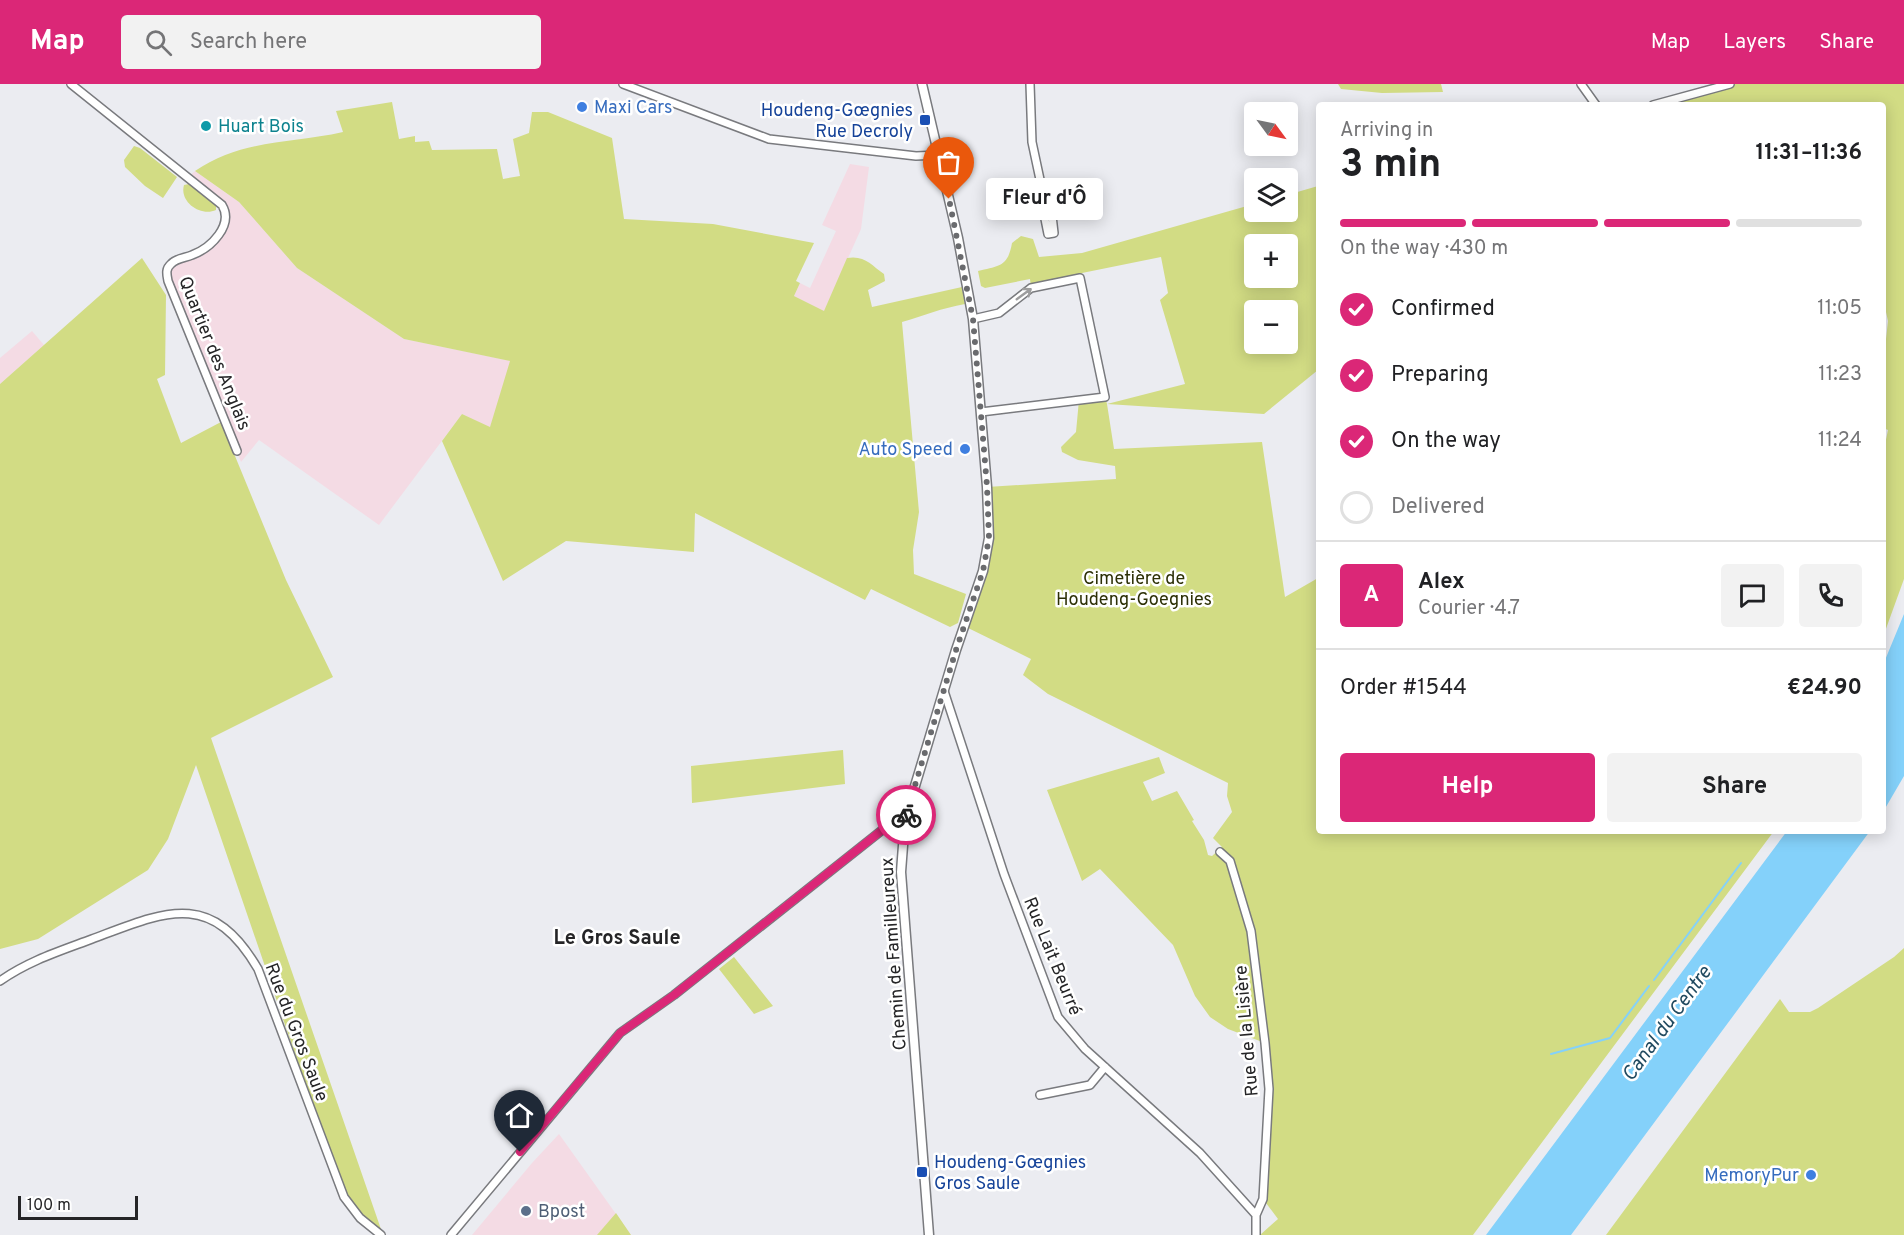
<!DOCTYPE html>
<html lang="en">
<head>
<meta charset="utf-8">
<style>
  body { margin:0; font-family:Overpass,sans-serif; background:#f2f2f2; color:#202124; height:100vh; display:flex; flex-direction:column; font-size:22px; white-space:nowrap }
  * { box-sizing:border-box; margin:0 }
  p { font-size:20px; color:#757577 }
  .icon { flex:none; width:33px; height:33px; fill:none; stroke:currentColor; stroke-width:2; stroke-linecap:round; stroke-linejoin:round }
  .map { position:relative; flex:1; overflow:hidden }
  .drawer { position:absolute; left:1316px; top:18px; width:570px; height:732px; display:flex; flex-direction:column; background:#fff; border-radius:6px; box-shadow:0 3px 15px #0003 }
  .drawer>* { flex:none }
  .needle { width:39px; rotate:123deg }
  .fabs { position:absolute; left:1244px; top:18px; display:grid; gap:12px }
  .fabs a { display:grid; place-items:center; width:54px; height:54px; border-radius:6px; background:#fff; box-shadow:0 3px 15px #0003; font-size:30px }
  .scale { position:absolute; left:18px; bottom:15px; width:120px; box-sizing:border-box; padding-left:6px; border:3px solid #252527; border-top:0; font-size:16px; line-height:21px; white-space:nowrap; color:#252527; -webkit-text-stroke:4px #fff; paint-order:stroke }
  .pin { position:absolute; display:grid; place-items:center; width:51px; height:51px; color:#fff; margin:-62px -26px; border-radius:50% 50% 50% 0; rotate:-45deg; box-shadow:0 0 6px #0007 }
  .pin .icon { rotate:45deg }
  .courier { position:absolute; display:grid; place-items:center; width:60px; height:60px; margin:-30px; border:4px solid #db2777; border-radius:50%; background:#fff; color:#222; box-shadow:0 2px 8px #0007 }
  .bubble { position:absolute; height:42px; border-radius:6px; background:#fff; box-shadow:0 3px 15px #0003; font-size:20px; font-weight:700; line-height:42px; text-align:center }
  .headline em { font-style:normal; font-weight:700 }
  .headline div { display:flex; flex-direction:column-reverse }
  .headline { display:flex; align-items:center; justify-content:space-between; height:102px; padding:0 24px }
  h1 { font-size:39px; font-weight:700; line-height:45px }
  .bar { display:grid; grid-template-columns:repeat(4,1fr); gap:9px 6px; align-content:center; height:72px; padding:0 24px }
  .bar i { height:8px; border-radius:4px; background:#e0e0e0 }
  .bar .active { background:#db2777 }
  .bar p { grid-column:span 4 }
  .line { display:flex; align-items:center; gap:15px; padding:0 24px; border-top:2px solid #e0e0e0 }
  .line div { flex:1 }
  .round { display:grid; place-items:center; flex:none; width:63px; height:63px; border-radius:6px; background:#f2f2f2 }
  ol { padding:0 24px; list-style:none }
  li { display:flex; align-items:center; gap:18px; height:66px }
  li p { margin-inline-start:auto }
  li .icon { padding:6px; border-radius:50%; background:#db2777; color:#fff; stroke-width:4 }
  li:last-child { color:#757577 }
  li i { width:33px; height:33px; border:3px solid #e0e0e0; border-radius:50% }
  .button { display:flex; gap:12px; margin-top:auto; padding:12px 24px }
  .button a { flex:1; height:69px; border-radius:6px; background:#db2777; color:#fff; font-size:24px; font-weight:700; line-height:69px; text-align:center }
  .button a+a { background:#f2f2f2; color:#202124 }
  header { display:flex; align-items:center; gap:36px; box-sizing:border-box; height:84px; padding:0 30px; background:#db2777; color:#fff }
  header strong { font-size:28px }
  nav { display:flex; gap:33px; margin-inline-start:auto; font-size:21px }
  .search { width:420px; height:54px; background:#f2f2f2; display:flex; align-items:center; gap:15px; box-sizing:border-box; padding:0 21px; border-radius:6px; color:#757577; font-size:22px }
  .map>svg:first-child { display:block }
</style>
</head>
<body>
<header>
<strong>Map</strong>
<div class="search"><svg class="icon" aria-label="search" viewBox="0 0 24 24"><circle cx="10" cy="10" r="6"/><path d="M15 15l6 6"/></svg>Search here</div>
<nav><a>Map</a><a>Layers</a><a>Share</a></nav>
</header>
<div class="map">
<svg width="1904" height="1151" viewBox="0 0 1904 1151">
  <rect width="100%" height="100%" fill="#ebecf1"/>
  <!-- industrial -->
  <path fill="#f4dbe4" d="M 850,80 L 869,83 L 861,145 L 824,228 L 794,212 L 800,199 L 810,204 L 836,147 L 822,141 Z
    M 195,87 L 239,118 L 297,184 L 404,255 L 511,277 L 490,344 L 462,330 L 379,441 L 259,356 L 241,378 L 168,197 L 168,182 L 192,171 L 220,149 L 226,127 L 187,94 Z
    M 32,247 L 44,261 L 0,300 L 0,274 Z
    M 559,1050 L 631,1151 L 472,1151 L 532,1079 Z"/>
  <!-- green -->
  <path fill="#d2dc84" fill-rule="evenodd" d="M 1338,0 L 1441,0 L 1443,8 L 1382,9 L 1341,5 Z
    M 1730,0 L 1904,0 L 1904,495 L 1883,553 L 1882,375 L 1888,346 L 1883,344 L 1882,291 L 1888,237 L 1882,210 L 1882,21 L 1653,21 Z
    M 392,18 L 399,55 L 415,52 L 415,58 L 429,57 L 432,66 L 497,65 L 503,95 L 520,92 L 513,55 L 529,49 L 532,28 L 548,28 L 612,54 L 624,135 L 713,140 L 814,159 L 796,197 L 800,199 L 794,212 L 824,227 L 847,174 C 865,171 871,181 884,190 L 885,197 L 868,206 L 872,223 L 962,203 L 965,220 C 942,224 923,232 902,238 L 919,428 L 913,466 L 914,490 L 966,510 L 958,539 L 950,543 L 871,505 L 865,516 L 695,429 L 694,468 L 566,457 L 503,497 L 442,357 L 462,330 L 490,343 L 510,277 L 404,255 L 297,184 L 239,118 L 195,87 C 242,55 290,60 343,48 L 336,27 Z
    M 134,62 L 140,64 L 177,93 L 163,114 L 145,102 L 125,83 L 124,76 Z
    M 189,100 L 216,122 L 216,126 C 201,133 179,118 184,101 Z
    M 1318,102 L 1318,286 L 1264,330 L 1107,320 L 1114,365 L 1262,358 L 1285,513 L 1318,494 L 1318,747 L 1774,747 L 1473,1151 L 1260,1151 L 1278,1135 L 1263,1115 L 1269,1005 L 1265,959 L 1228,945 L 1210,933 L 1195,912 L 1173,861 L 1100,785 L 1082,797 L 1047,706 L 1159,673 L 1165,689 L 1143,698 L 1152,717 L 1177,707 L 1194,736 L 1192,737 L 1204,756 L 1208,771 L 1212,772 L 1222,763 L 1213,754 L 1232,728 L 1227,712 L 1228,699 L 1048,610 L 1023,591 L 1031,575 L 964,542 L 983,487 L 987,403 L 1116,395 L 1115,382 L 1078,376 L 1062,368 L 1061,363 L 1076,348 L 1079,316 L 1105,313 L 1107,320 L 1185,300 L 1160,216 L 1168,209 L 1161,173 L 1082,189 L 1080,194 L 1031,204 L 1030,195 L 985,204 L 981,202 L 978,187 C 1000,182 1008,182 1012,159 L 1021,152 L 1033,155 L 1039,173 L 1082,169 L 1254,120 L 1254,128 L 1287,128 L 1287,111 ZM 1254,160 L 1287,160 L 1287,194 L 1254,194 ZM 1254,226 L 1287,226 L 1287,260 L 1254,260 Z
    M 142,174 L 166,211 L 165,291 L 157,295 L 181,359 L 221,338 L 286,496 L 333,593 L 211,654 L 383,1151 L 344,1113 L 196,681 L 168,755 L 148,786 L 38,855 L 0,865 L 0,300 Z
    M 843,666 L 845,700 L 692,719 L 691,682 Z
    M 1904,864 L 1904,1151 L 1606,1151 L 1780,915 L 1789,928 L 1810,928 L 1818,924 L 1894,873 Z
    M 734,873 L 773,922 L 754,930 L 719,885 Z
    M 616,1129 L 631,1151 L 597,1151 Z"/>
  <!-- water -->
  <path fill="#84d1fa" d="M 1904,530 L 1904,692 L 1883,728 L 1883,581 Z
    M 1787,747 L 1870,747 L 1571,1151 L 1486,1151 Z"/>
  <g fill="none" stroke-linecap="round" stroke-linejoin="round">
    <!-- stream -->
    <path stroke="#84d1fa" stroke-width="2" d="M 1654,896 L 1741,779
      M 1551,970 L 1610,954 L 1649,902"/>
    <defs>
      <path id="minor" d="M 71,0 L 222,121 C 234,141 211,164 192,171 C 185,174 176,174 171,180 C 165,185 167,191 168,197 L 237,367
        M 623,0 L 769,55 L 916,72 L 939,71
        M 1030,0 L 1032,58 L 1045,119 L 1043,125 L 1048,150 L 1054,149 L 1051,123 L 1045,119
        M 1581,0 L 1596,21
        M 1653,21 L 1730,0
        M 973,235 L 999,229 L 1031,204 L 1080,194 L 1105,313 L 981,328
        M 944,607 L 1004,790 L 1058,933 L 1085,965 L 1200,1069 L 1256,1131 L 1256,1151
        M 1220,768 L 1230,777 L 1251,847 L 1265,959 L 1269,1005 L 1263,1115 L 1256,1131
        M 0,897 C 28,877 60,867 92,855 C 164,828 211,804 258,885 L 344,1113 L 360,1134 L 381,1151
        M 1040,1011 L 1090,1001 L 1105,983
        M 451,1151 L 620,949 L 674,911 L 886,743 L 905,735"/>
      <path id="tertiary" d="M 922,0 L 958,154 L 973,235 L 987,403 L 989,454 L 983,487 L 956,566 L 905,735 L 901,788 L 929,1151"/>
    </defs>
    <!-- minor casing -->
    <use href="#minor" stroke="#797a7e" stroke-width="10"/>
    <!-- tertiary casing -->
    <use href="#tertiary" stroke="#797a7e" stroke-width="11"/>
    <!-- minor -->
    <use href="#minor" stroke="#fff" stroke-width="7"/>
    <!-- tertiary -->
    <use href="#tertiary" stroke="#fff" stroke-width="8"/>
  </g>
  <!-- one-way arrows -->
  <defs><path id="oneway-shaft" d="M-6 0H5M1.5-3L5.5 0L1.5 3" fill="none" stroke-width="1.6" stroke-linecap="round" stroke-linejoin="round" transform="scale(1.5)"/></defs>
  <use stroke="#9d9d9e" href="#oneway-shaft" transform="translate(1024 210) rotate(-36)"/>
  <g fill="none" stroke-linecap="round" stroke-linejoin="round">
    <!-- done -->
    <path stroke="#6a6b6e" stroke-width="6" stroke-dasharray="0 10.8" d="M 906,731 L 956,566 L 983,487 L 989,454 L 987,402 L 973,235 L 949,115"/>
    <!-- route -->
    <path stroke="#db2777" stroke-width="8" d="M 520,1068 L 620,949 L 674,911 L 886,743 L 905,735 L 906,731"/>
  </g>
  <!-- markers -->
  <g fill="#3f7fe0" stroke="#fff" stroke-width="2">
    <circle cx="582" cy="23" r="6"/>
    <circle cx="965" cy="365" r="6"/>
    <circle cx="1811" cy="1091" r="6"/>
  </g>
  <g fill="#1a4fb4" stroke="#fff" stroke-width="2">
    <rect x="919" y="30" width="12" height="12" rx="3"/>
    <rect x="916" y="1082" width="12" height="12" rx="3"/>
  </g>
  <circle fill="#0f9aa8" stroke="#fff" stroke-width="2" cx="206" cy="42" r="6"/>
  <circle fill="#5c6f8a" stroke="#fff" stroke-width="2" cx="526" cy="1127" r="6"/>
  <g text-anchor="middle" stroke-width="5" stroke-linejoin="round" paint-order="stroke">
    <!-- shop labels -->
    <g font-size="18" fill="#366cbe" stroke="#fff" text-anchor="end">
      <text x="594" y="29" text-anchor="start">Maxi Cars</text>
      <text x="953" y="371">Auto Speed</text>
      <text x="1799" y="1097">MemoryPur</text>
    </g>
    <!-- transit labels -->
    <g font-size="18" fill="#164399" stroke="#fff" text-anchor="end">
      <text x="913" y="32">Houdeng-Gœgnies<tspan x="913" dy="21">Rue Decroly</tspan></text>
      <text x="934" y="1084" text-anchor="start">Houdeng-Gœgnies<tspan x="934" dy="21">Gros Saule</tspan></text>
    </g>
    <!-- culture labels -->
    <g font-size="18" fill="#0d838f" stroke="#fff" text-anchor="start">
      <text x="218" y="48">Huart Bois</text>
    </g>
    <!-- street labels -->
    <g font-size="18" fill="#252527" stroke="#fff">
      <text transform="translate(215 269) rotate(68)" y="6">Quartier des Anglais</text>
      <text transform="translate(893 870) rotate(-94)" y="6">Chemin de Familleureux</text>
      <text transform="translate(1053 872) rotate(68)" y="6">Rue Lait Beurré</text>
      <text transform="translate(1246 947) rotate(-95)" y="6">Rue de la Lisière</text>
      <text transform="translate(297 948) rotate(69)" y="6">Rue du Gros Saule</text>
    </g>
    <!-- park labels -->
    <g font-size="18" fill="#2d3006" stroke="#fff">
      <text x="1134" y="500">Cimetière de<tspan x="1134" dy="21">Houdeng-Goegnies</tspan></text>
    </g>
    <!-- service labels -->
    <g font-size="18" fill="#4e5e75" stroke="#fff" text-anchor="start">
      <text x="538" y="1133">Bpost</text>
    </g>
    <!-- neighbourhood labels -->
    <g font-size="20" font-weight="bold" fill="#252527" stroke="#fff">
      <text x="617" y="860">Le Gros Saule</text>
    </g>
    <!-- water labels -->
    <g font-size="20" font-style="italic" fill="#204a60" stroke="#fff">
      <text transform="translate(1666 939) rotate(-54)" y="7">Canal du Centre</text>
    </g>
  </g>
</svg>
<div class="fabs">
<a><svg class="needle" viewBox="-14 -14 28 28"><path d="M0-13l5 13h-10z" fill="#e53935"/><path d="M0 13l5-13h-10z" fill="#757577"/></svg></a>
<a><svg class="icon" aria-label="layers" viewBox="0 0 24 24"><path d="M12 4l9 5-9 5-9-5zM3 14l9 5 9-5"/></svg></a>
<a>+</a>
<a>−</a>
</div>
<div class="scale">100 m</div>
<div class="pin" style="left:949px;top:115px;background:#ea580c"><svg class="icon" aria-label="bag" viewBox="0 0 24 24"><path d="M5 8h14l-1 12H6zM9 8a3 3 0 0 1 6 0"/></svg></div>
<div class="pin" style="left:520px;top:1068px;background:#1f2937"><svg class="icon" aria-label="home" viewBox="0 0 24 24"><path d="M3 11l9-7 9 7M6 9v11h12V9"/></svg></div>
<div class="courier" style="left:906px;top:731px"><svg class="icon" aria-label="bike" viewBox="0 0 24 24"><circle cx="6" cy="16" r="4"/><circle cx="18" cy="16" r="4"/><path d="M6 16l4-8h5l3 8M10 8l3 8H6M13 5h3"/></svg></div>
<div class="bubble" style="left:986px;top:94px;width:117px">Fleur d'Ô</div>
<section class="drawer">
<div class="headline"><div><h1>3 min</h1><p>Arriving in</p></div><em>11:31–11:36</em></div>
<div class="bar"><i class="active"></i><i class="active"></i><i class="active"></i><i></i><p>On the way · 430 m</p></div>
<ol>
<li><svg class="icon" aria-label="check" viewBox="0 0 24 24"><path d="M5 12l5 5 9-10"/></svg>Confirmed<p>11:05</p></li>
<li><svg class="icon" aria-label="check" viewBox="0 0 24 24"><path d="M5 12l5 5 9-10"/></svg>Preparing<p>11:23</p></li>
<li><svg class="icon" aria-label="check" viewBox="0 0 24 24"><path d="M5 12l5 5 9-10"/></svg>On the way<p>11:24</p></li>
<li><i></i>Delivered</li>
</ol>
<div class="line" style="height:108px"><b class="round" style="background:#db2777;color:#fff">A</b><div><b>Alex</b><p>Courier · 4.7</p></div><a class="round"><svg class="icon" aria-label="chat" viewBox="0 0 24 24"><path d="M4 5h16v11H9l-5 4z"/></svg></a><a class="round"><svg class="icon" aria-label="phone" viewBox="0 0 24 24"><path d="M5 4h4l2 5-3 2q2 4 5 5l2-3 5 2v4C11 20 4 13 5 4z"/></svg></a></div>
<div class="line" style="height:78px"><div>Order #1544</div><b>€24.90</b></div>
<div class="button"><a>Help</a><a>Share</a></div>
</section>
</div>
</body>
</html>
